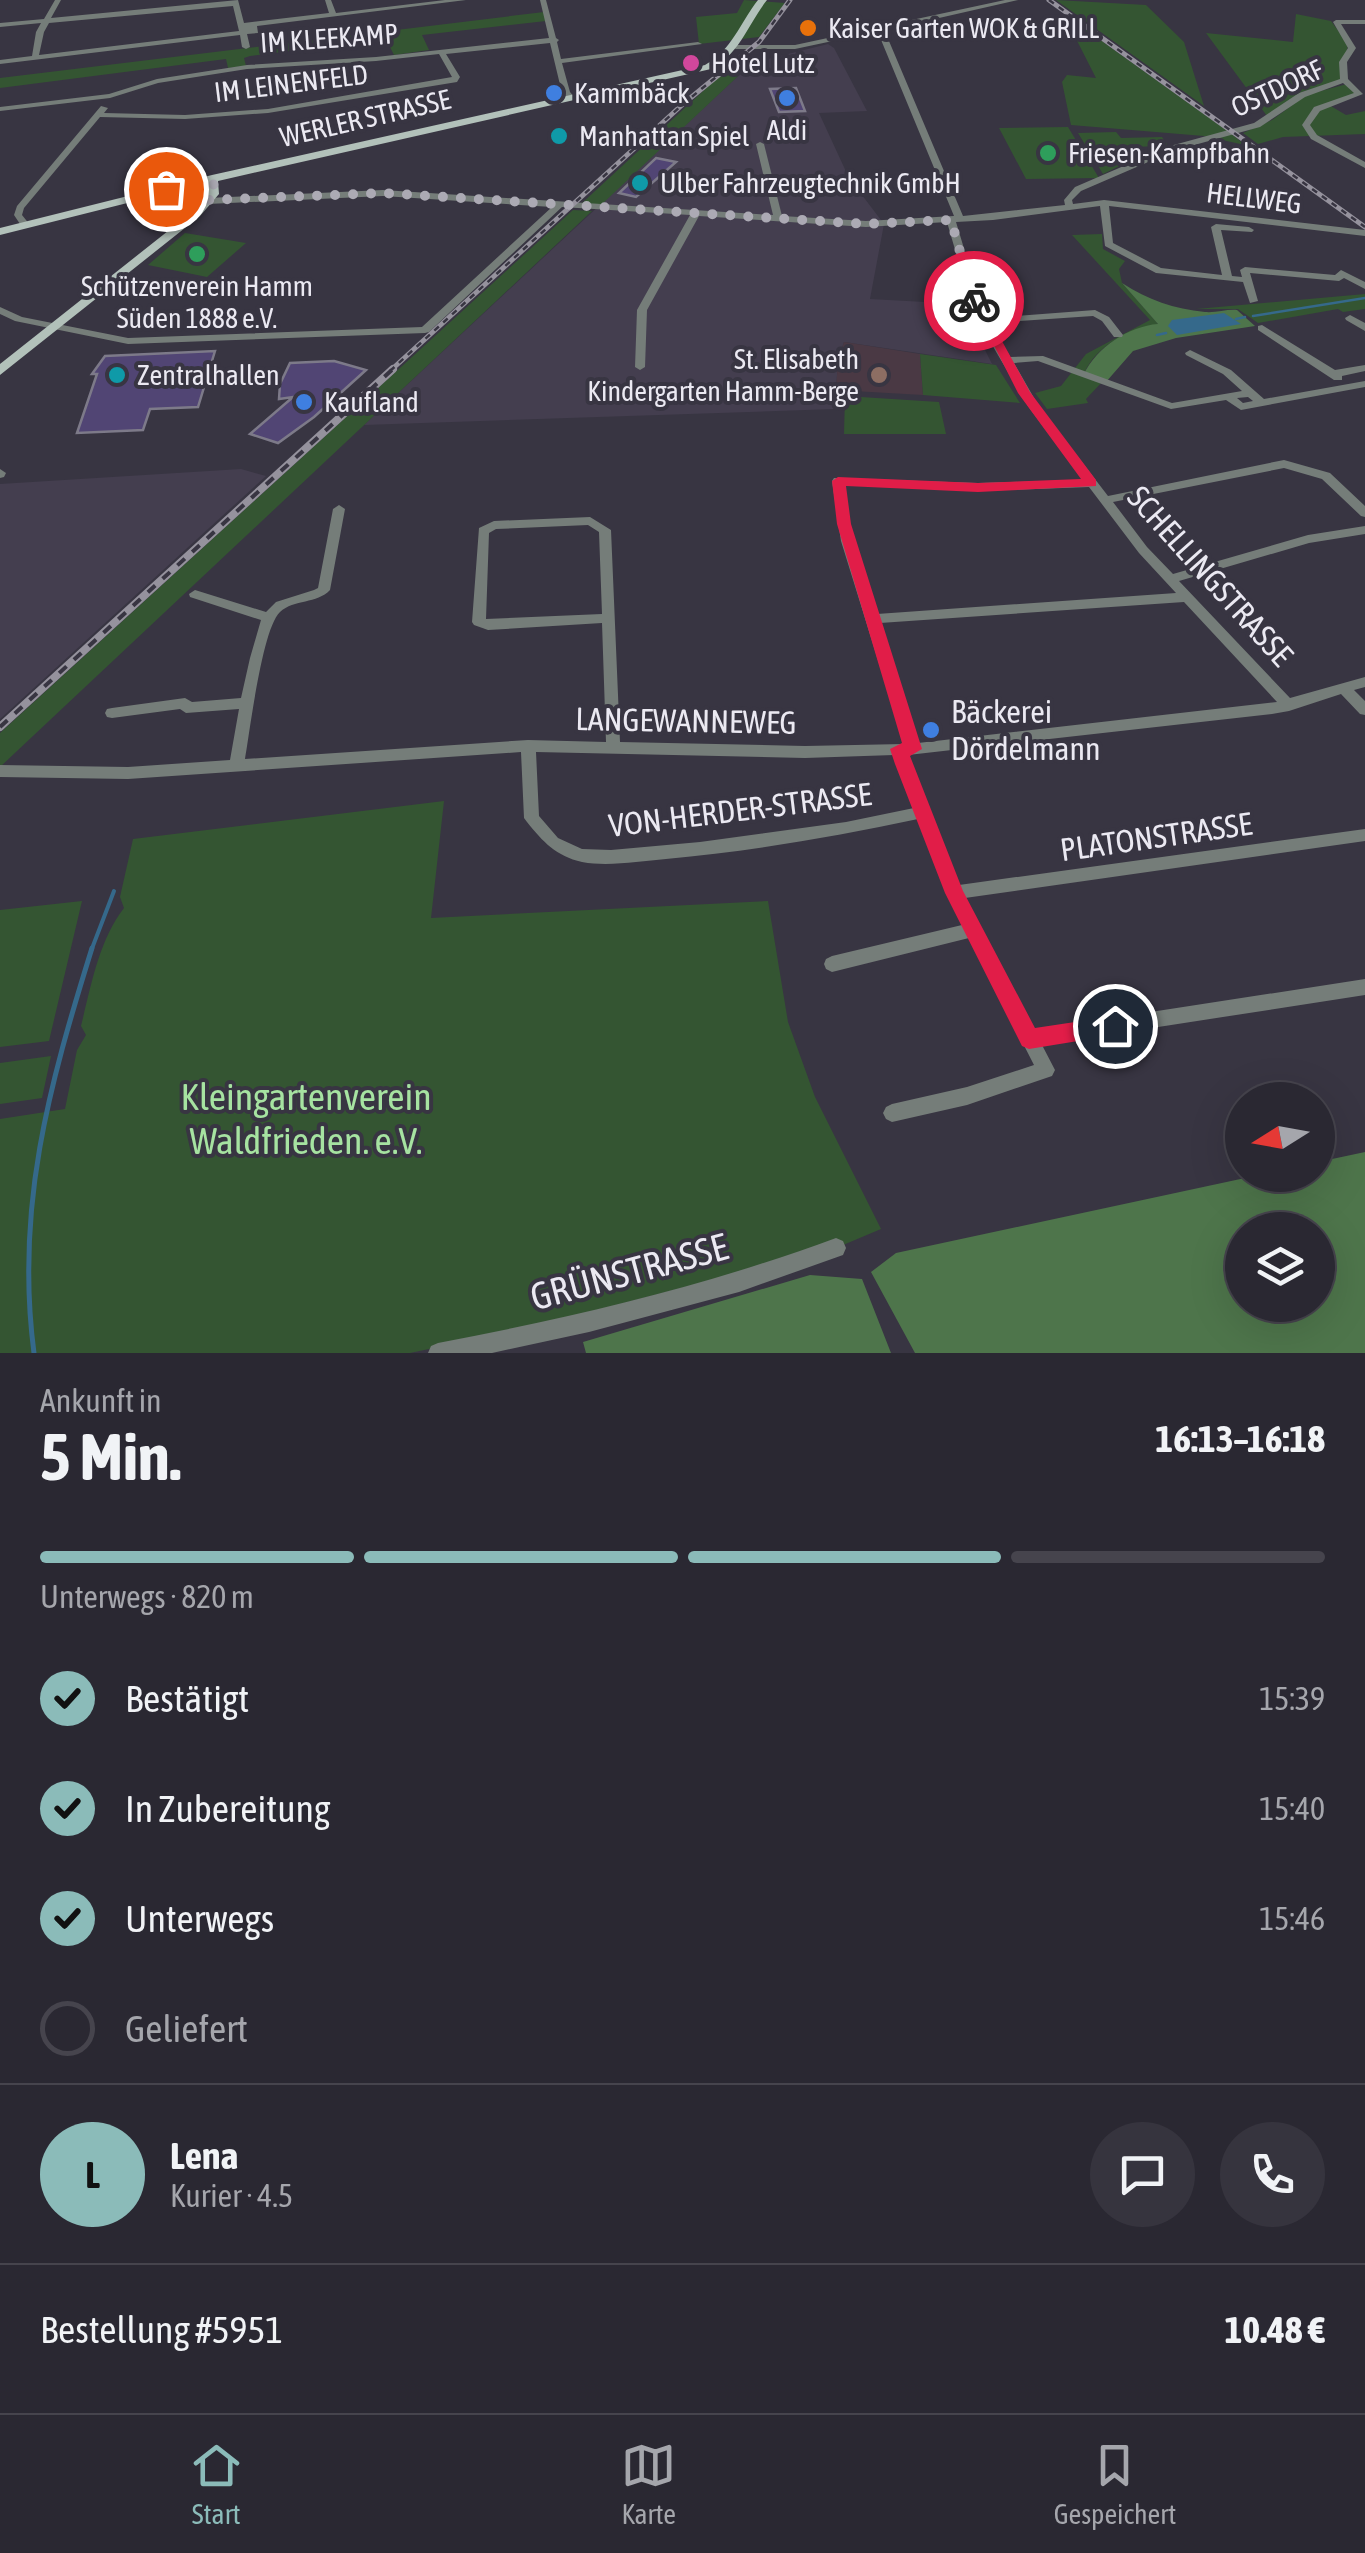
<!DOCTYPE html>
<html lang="de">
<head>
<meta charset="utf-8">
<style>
  body { margin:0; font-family:"Asap Condensed",sans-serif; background:#36343e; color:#f1f3f6; height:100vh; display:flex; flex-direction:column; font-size:38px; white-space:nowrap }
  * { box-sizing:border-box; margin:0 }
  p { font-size:32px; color:#a5a6ac }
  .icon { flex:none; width:55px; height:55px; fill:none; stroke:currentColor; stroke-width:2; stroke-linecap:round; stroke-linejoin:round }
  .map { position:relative; height:1353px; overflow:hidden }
  .sheet { display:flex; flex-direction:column; background:#2a2832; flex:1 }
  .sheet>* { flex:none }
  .needle { width:65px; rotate:259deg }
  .tools { position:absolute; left:1225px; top:1082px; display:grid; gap:20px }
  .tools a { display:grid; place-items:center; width:110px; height:110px; border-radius:50%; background:#2a2832; box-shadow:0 10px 40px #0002,0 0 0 2px #46444d; font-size:50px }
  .pin { position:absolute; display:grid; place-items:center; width:85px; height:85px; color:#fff; margin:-42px; border:5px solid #fff; border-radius:50%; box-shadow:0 2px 10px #0007 }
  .courier { position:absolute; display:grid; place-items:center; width:100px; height:100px; margin:-50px; border:8px solid #e11d48; border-radius:50%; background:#fff; color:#222; box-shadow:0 2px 12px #0007 }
  .head em { font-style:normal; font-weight:700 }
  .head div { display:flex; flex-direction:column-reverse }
  .head { display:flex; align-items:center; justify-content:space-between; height:170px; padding:0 40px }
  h1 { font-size:65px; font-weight:700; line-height:75px }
  .bar { display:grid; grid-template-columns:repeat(4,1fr); gap:15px 10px; align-content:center; height:120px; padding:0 40px }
  .bar i { height:12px; border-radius:8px; background:#46444d }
  .bar .selected { background:#8bbbb9 }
  .bar p { grid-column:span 4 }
  .line { display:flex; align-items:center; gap:25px; padding:0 40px; border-top:2px solid #46444d }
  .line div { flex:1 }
  .round { display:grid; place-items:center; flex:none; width:105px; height:105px; border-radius:52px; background:#36343e }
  ol { padding:0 40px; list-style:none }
  li { display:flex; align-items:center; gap:30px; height:110px }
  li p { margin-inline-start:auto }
  li .icon { padding:10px; border-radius:50%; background:#8bbbb9; color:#111; stroke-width:4 }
  li:last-child { color:#a5a6ac }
  li i { width:55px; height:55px; border:5px solid #46444d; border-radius:50% }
  .tabs { display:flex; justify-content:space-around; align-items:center; height:140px; border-top:2px solid #46444d; background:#2a2832; font-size:28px; color:#a5a6ac }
  .tabs a { display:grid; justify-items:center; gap:5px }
  .tabs .selected { color:#8bbbb9 }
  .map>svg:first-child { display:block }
</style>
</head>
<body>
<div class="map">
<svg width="1365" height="1353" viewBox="0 0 1365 1353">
  <rect width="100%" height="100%" fill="#383542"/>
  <!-- industrial -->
  <path fill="#443e4f" d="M 828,44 L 834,48 L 867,111 L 819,113 L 849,178 L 884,224 L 870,299 L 962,304 L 992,364 L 844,342 L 838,360 L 835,409 L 364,425 L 752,63 Z
    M 241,469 L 266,476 L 0,719 L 0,484 Z"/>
  <!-- education -->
  <path fill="#4a3944" d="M 844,342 L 920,354 L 923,395 L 836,390 L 838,360 Z"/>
  <!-- green -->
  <path fill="#345532" d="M 744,0 L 785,3 L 759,37 L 699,44 L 696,17 L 737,13 Z
    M 1056,0 L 1146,5 L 1184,42 L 1204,106 Z
    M 544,12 L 546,21 L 422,35 L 429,50 L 394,55 L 386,39 L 250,56 L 244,58 L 246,66 L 228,68 L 226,59 L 0,88 L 0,78 Z
    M 1296,14 L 1331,21 L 1348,44 L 1342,80 L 1302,92 L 1267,116 L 1206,33 L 1293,42 Z
    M 1078,24 L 1229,132 L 1245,145 L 1204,136 L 1071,125 L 1062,82 L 1067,75 L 1096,78 L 1070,27 Z
    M 752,63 L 600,206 L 581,204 L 727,69 Z
    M 1347,84 L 1356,93 L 1329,105 L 1346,115 L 1365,111 L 1365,134 L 1283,137 L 1258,144 L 1243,133 L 1272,120 L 1306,95 Z
    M 1068,127 L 1099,178 L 1026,179 L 999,128 Z
    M 1116,132 L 1121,138 L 1162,137 L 1168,146 L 1127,147 L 1134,159 L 1103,174 L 1078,133 Z
    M 573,210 L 592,211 L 0,767 L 0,733 Z
    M 185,233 L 246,243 L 207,277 L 148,265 Z
    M 1102,234 L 1103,249 L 1125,261 L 1119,269 L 1122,283 L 1159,325 C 1131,327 1095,346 1084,374 L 1103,381 L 1086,399 L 1088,403 L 1047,409 L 1035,393 L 1061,386 L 1086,354 L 1150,320 L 1072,235 Z
    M 1365,294 L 1365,309 L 1343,312 L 1338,309 L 1258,323 L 1238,309 L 1196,309 Z
    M 920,354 L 996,365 L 1020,403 L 923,395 Z
    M 845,396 L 939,402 L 946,434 L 844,434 Z
    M 444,801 L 431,918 L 768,901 L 788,1022 L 815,1097 L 881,1229 L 836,1248 L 524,1329 L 410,1353 L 0,1353 L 0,1119 L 65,1109 L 77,1050 L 86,1035 L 81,1026 C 91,986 99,940 124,908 L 120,897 L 133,839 Z
    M 82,901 L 49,1041 L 0,1047 L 0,910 Z
    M 51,1056 L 42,1098 L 0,1104 L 0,1063 Z"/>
  <!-- forest -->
  <path fill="#4e754b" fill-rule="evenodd" d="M 1122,283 C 1148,300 1174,309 1205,312 C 1216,313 1227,309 1237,310 L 1255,326 L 1176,338 L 1133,351 L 1106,382 L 1084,374 C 1096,348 1129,326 1158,324 Z
    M 1365,1152 L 1365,1353 L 915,1353 L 871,1272 L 896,1253 L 1259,1175 L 1318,1175 L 1318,1162 ZM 1242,1230 L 1318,1230 L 1318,1305 L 1242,1305 Z
    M 810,1275 L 862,1279 L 891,1353 L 586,1353 L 583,1342 Z"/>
  <!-- water -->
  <path fill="#35698b" d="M 1224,313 L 1241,324 L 1177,335 L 1168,326 L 1172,320 Z"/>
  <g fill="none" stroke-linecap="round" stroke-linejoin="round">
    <!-- stream-far2 -->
    <path stroke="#35698b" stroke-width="2.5" d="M 1253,316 L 1365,298
      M 1236,319 L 1245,317
      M 1157,335 L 1166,333"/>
    <!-- stream-far1 -->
    <path stroke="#35698b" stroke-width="4" d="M 91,951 L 114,891"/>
    <!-- stream -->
    <path stroke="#35698b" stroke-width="5" d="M 34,1353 C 15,1208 49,1086 92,948"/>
  </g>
  <!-- building -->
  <path fill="#514574" stroke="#7d7a89" stroke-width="2.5" d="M 796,88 L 805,111 L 779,112 L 770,89 Z
    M 656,158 L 676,162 L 636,197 L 619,193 Z
    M 215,351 L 198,407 L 150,409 L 143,430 L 77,433 L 97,374 L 92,374 L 105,356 Z
    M 334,361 L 366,370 L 314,417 L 278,443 L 250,434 L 293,397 L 279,399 L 280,384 L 290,363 Z"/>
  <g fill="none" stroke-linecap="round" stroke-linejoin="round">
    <!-- minor -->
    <path fill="#757d79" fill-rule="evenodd" d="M 55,0 L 61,0 L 51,18 L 238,0 L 244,23 L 329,13 L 325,0 L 331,0 L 336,13 L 445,0 L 466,0 L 257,26 L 258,33 L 247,34 L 250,47 L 246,49 L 242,47 L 240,35 L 0,64 L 0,60 L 32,56 L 36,32 L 41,23 L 0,27 L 0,23 L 44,19 ZM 233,6 L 239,31 L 39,55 L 44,32 L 49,23 Z
      M 540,0 L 546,0 L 556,38 L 559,40 L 557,42 L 561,59 L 698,42 L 702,44 L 562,63 L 570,92 L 575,98 L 571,100 L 562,93 L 550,43 L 446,54 L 460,77 L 457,82 L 268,113 L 185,119 L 100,117 L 24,208 L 22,215 L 30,225 L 28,227 L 22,227 L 14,215 L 17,206 L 101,106 L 108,108 L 104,113 L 185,115 L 268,109 L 452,77 L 439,54 L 376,61 L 247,69 L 158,83 L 110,98 L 0,111 L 0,107 L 109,94 L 157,79 L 247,65 L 376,57 L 549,38 Z
      M 1005,0 L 1018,0 L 882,31 L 886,34 L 963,216 L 1065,205 L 1064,200 L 1075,187 L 1170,146 L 1254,123 L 1299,93 L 1340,79 L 1339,62 L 1348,48 L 1333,22 L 1336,20 L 1365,20 L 1365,24 L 1341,24 L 1356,48 L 1347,62 L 1348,79 L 1363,94 L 1320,111 L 1310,125 L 1317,135 L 1365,162 L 1365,168 L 1311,139 L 1302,125 L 1314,107 L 1354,93 L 1343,83 L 1305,97 L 1260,127 L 1176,150 L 1081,191 L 1072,200 L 1073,204 L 1104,200 L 1365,230 L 1365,236 L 1109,206 L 1113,243 L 1161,268 L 1222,275 L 1211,227 L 1216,224 L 1249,227 L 1254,230 L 1252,232 L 1221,230 L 1232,276 L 1242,277 L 1240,270 L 1245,267 L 1335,275 L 1341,270 L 1365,282 L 1365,289 L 1344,278 L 1339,281 L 1250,273 L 1258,301 L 1250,303 L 1243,282 L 1156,273 L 1105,246 L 1100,206 L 993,220 L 956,222 L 982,308 L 988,318 L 1095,310 L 1109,317 L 1123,335 L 1122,337 L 1114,337 L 1102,321 L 1093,316 L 991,323 L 1010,357 L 1043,356 L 1172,403 L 1242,391 L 1223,374 L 1186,355 L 1185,353 L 1190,350 L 1231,370 L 1264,399 L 1365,381 L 1365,387 L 1241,410 L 1226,400 L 1171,409 L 1038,361 L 1014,363 L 1038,405 L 1108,496 L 1284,460 L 1330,473 L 1365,506 L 1365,517 L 1361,516 L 1322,479 L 1284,468 L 1113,502 L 1147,547 L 1173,574 L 1308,535 L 1365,526 L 1365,534 L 1309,543 L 1179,581 L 1290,698 L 1365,677 L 1365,687 L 1354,690 L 1365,701 L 1365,715 L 1360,714 L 1341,694 L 1289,711 L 1272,714 L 908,755 L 959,885 L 1365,829 L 1365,841 L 965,898 L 1034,1030 L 1365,979 L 1365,995 L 1042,1045 L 1055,1070 L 1052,1076 L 967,1105 L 892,1122 L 886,1119 L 883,1113 L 886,1107 L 892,1104 L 967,1087 L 1034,1065 L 969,938 L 832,972 L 826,969 L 824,964 L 826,959 L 832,956 L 962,925 L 946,893 L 918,819 C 835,837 751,851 666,859 C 639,861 609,867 582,862 C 556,856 543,842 527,822 L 524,818 L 521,752 L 128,779 L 0,777 L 0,765 L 128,767 L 230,760 L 239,709 L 186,713 L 180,709 L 112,718 L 107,717 L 105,713 L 107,709 L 112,708 L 185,698 L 192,702 L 241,698 L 250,658 L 261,620 L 190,597 L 189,594 L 195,590 L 266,612 L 276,602 L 314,590 L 318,588 L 333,509 L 339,505 L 345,509 L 330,590 C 317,604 294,599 280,612 C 262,629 250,731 245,759 L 528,740 L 606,742 L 602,623 L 488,630 L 474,625 L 472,622 L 479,528 L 494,521 L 590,517 L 611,530 L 620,742 L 805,746 L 904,744 L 841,541 L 832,481 L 834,478 L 978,483 L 1083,480 L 1028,406 L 978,321 L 972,308 L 947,222 L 866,227 L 699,216 L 647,310 L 645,367 L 640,370 L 635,367 L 637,310 L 690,215 L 562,207 L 429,332 L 425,333 L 128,344 L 15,321 L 0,314 L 0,307 L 22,317 L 128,338 L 422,327 L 552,207 L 383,196 L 208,204 L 122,202 L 121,200 L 125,197 L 208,198 L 383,190 L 773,215 L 756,144 L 760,142 L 764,144 L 782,216 L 866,221 L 954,216 L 879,35 L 875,32 L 795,49 L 736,49 L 732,47 L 736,45 L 795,45 ZM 1248,397 L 1253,401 L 1243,403 L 1237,398 ZM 844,485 L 978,491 L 1089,487 L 1139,553 L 1176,593 L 877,614 L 853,541 ZM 588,525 L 599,532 L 602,614 L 486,619 L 489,533 L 496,529 ZM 1184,602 L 1277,702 L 918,743 L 880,623 ZM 536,752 L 805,758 L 894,755 L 914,808 L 846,822 L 700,842 L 611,850 L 582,849 L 558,838 L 539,816 Z
      M 1350,315 L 1365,323 L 1365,331 L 1346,320 L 1345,318 Z
      M 1262,325 L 1335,370 L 1365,365 L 1365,371 L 1342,376 L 1342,380 L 1334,380 L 1258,330 L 1258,326 Z
      M 0,469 L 6,473 L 4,477 L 0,478 Z
      M 836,1238 L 843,1241 L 846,1248 L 843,1255 L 739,1292 L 589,1332 L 492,1353 L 428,1353 L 431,1346 L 438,1343 C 574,1317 706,1286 836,1238 Z"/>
    <!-- major -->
    <path fill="#b2c1ba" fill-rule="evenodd" d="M 758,0 L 767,0 C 748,24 740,54 711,69 L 218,181 L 219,194 L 200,216 L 0,375 L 0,364 L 192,212 L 207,194 L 207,183 L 0,235 L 0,228 L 212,175 L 705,65 C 732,50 740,23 758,0 Z"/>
    <defs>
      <path id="rail-far1" d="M 1049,0 L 1365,227
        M 390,371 L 683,104 L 759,42 L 790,0"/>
      <path id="rail" d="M 0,727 L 393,369"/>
    </defs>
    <!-- rail-far1 casing -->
    <use href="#rail-far1" stroke="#95929d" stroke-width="5"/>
    <!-- rail casing -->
    <use href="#rail" stroke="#95929d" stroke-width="8"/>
    <!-- rail-far1 -->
    <use href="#rail-far1" stroke="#383542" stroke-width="2.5" stroke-dasharray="6" stroke-linecap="butt"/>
    <!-- rail -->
    <use href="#rail" stroke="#383542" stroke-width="4" stroke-dasharray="10" stroke-linecap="butt"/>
  </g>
  <!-- route -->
  <path fill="#e11d48" d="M 970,298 L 980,301 L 1030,392 L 1096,480 L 1096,486 L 978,492 L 846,486 L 851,524 L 922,749 L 910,756 L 963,891 L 1035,1028 L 1115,1016 L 1126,1026 L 1115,1035 L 1029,1049 L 1022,1046 L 945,893 L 895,764 L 890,749 L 902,743 L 837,524 L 832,481 L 838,477 L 978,483 L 1081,479 L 1018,393 Z"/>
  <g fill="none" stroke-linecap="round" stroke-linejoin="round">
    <!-- done -->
    <path stroke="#acaab4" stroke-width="10" stroke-dasharray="0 18" d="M 166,189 L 212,178 L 214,187 L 208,200 L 383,193 L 866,224 L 951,220 L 974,301"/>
  </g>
  <!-- markers -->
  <circle fill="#e8710a" stroke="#383542" stroke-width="4" cx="808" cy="28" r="10"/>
  <circle fill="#d1479c" stroke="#383542" stroke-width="4" cx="691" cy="63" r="10"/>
  <g fill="#3f7fe0" stroke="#383542" stroke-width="4">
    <circle cx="554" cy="93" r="10"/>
    <circle cx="787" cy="98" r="10"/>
    <circle cx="304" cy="402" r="10"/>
    <circle cx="931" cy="730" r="10"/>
  </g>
  <g fill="#0f9aa8" stroke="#383542" stroke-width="4">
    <circle cx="559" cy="136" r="10"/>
    <circle cx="640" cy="183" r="10"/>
    <circle cx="117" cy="375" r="10"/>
  </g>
  <g fill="#2e9e5b" stroke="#383542" stroke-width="4">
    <circle cx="1048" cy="153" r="10"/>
    <circle cx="197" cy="254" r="10"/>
  </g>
  <circle fill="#8d6e63" stroke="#383542" stroke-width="4" cx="879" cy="375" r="10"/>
  <g text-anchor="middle" stroke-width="8" stroke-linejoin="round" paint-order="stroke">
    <!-- far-poi labels -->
    <g font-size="28" fill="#ebe9f2" stroke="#383542" text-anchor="start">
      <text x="828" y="38">Kaiser Garten WOK &amp; GRILL</text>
      <text x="711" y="73">Hotel Lutz</text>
      <text x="574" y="103">Kammbäck</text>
      <text x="787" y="140" text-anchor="middle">Aldi</text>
      <text x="579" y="146">Manhattan Spiel</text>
      <text x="1068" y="163">Friesen-Kampfbahn</text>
      <text x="660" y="193">Ulber Fahrzeugtechnik GmbH</text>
      <text x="197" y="296" text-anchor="middle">Schützenverein Hamm<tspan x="197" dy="32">Süden 1888 e.V.</tspan></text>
      <text x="859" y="369" text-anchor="end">St. Elisabeth<tspan x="859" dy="32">Kindergarten Hamm-Berge</tspan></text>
      <text x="137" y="385">Zentralhallen</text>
      <text x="324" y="412">Kaufland</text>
    </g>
    <!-- far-street labels -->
    <g font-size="28" fill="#ebe9f2" stroke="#383542">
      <text transform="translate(329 38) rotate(-4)" y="10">IM KLEEKAMP</text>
      <text transform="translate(291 83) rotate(-7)" y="10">IM LEINENFELD</text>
      <text transform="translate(1277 88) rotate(-25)" y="10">OSTDORF</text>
      <text transform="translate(365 118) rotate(-13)" y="10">WERLER STRASSE</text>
      <text transform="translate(1254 198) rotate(7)" y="10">HELLWEG</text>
    </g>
    <!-- street labels -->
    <g font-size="32" fill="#ebe9f2" stroke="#383542">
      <text transform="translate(1210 576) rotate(48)" y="11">SCHELLINGSTRASSE</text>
      <text transform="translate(686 721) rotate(1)" y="11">LANGEWANNEWEG</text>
      <text transform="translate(740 810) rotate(-7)" y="11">VON-HERDER-STRASSE</text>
      <text transform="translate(1156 837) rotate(-8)" y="11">PLATONSTRASSE</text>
    </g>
    <!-- poi labels -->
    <g font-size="32" fill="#ebe9f2" stroke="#383542" text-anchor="start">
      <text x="951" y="723">Bäckerei<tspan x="951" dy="37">Dördelmann</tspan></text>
    </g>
    <!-- near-park labels -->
    <g font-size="38" fill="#a6e3a1" stroke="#383542">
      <text x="306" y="1110">Kleingartenverein<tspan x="306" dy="44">Waldfrieden. e.V.</tspan></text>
    </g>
    <!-- near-street labels -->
    <g font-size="38" fill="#ebe9f2" stroke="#383542">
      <text transform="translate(629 1272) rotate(-15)" y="13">GRÜNSTRASSE</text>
    </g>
  </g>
</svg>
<div class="tools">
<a><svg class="needle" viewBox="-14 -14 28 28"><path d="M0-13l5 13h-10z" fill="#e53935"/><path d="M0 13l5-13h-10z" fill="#a5a6ac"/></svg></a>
<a><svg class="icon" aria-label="layers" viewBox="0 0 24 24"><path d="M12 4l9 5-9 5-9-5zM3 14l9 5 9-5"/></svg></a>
</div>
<div class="pin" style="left:166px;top:189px;background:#ea580c"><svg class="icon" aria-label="bag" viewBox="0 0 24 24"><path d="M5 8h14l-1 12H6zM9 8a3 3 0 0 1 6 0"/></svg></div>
<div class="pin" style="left:1115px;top:1026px;background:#1f2937"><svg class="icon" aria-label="home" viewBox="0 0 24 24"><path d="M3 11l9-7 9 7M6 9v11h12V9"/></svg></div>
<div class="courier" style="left:974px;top:301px"><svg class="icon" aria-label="bike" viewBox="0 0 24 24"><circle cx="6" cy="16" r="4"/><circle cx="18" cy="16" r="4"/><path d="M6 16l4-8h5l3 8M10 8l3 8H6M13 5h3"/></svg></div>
</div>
<section class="sheet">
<div class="head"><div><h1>5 Min.</h1><p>Ankunft in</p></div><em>16:13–16:18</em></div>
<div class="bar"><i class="selected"></i><i class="selected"></i><i class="selected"></i><i></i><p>Unterwegs · 820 m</p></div>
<ol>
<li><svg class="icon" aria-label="check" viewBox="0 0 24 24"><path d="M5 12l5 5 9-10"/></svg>Bestätigt<p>15:39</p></li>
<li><svg class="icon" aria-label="check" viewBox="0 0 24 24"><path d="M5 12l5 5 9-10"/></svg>In Zubereitung<p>15:40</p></li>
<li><svg class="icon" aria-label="check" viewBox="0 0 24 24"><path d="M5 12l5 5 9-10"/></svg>Unterwegs<p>15:46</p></li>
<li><i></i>Geliefert</li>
</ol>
<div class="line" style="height:180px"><b class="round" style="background:#8bbbb9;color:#111">L</b><div><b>Lena</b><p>Kurier · 4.5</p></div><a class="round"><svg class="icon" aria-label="chat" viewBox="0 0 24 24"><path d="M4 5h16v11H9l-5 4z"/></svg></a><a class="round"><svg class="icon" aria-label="phone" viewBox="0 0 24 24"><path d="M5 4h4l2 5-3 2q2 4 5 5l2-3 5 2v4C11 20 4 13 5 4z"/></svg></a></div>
<div class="line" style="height:130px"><div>Bestellung #5951</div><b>10.48 €</b></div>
</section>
<nav class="tabs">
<a class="selected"><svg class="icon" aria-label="home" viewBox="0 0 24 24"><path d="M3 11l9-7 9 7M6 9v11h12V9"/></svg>Start</a>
<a><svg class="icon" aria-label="map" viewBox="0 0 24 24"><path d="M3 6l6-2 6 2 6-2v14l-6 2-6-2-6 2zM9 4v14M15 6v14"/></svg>Karte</a>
<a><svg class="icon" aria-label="saved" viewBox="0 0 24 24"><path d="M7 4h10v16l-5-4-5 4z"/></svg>Gespeichert</a>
</nav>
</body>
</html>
